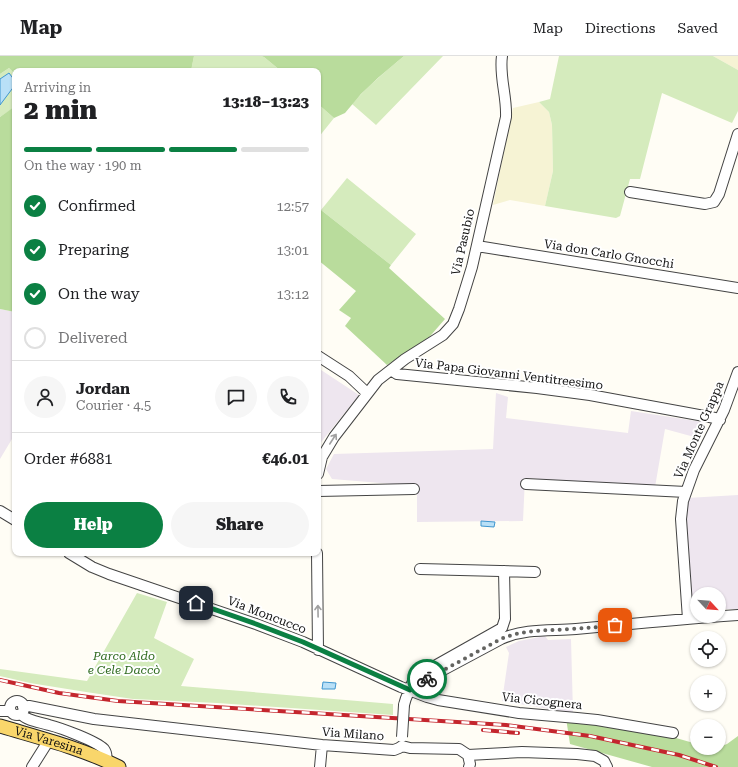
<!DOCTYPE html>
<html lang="en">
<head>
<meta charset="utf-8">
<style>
  body { margin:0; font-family:"Roboto Serif",serif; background:#f6f6f6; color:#202124; height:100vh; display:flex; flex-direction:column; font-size:15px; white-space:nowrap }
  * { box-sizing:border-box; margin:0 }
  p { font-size:13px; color:#757577 }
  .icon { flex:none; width:22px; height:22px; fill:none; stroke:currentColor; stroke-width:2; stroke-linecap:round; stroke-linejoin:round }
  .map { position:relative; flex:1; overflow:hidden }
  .drawer { position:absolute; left:12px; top:12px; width:309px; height:488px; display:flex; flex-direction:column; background:#fff; border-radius:8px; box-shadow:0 1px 3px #0004 }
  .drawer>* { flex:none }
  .needle { width:26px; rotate:116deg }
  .tools { position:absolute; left:690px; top:531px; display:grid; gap:8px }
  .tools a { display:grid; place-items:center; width:36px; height:36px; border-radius:50%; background:#fff; box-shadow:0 1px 3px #0004; font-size:20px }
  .pin { position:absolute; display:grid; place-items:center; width:34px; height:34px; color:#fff; margin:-17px; border-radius:8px; box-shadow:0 2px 6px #0006 }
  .courier { position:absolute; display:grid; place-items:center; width:40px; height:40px; margin:-20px; border:3px solid #0b8043; border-radius:50%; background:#fff; color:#222; box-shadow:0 1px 5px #0007 }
  .summary em { font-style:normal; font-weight:800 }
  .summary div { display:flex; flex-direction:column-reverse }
  .summary { display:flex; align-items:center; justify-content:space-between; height:68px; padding:0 12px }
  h1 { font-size:26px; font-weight:800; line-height:30px }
  .bar { display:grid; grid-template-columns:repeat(4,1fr); gap:6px 4px; align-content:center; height:48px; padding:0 12px }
  .bar i { height:5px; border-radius:3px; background:#e0e0e0 }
  .bar .active { background:#0b8043 }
  .bar p { grid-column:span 4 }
  .line { display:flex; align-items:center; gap:10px; padding:0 12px; border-top:1px solid #e0e0e0 }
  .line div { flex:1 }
  .round { display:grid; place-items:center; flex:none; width:42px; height:42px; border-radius:21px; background:#f6f6f6 }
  ol { padding:0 12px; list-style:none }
  li { display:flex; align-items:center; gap:12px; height:44px }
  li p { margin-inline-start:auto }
  li .icon { padding:4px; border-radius:50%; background:#0b8043; color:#fff; stroke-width:4 }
  li:last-child { color:#757577 }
  li i { width:22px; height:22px; border:2px solid #e0e0e0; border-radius:50% }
  .cta { display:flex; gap:8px; margin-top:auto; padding:8px 12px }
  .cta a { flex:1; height:46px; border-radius:24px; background:#0b8043; color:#fff; font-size:16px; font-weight:800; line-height:46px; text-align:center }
  .cta a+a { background:#f6f6f6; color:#202124 }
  header { display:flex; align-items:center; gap:24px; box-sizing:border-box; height:56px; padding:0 20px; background:#fff; border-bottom:1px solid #e0e0e0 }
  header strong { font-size:19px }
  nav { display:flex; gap:22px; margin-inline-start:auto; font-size:14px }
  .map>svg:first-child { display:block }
</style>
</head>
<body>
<header>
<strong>Map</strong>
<nav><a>Map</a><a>Directions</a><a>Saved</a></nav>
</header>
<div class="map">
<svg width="738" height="711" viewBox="0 0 738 711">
  <rect width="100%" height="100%" fill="#fffdf5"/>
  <!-- industrial -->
  <path fill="#eee6ef" d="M 0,253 L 15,256 L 15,378 L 0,403 Z
    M 318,312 L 359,339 L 318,390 Z
    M 496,337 L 508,341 L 506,362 L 628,377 L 631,355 L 703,366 L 698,382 L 665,373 L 655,431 L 525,422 L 523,465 L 417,466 L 417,430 L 332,423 L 326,413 L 334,398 L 493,393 Z
    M 738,439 L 738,553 L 719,553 L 719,538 L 697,538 L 697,552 L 692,547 L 685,460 L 687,442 Z
    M 545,580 L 548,584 L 571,583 L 573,657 L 502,645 L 509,597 L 506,591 L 519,585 Z"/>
  <!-- farmland -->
  <path fill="#f6f3d4" d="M 713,0 L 738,0 L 738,14 Z
    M 539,46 L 549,56 L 552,69 L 553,115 L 545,150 L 510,144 L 493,149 L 513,52 Z"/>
  <!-- green -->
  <path fill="#d5ebbd" d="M 194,0 L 261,0 L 264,1 L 281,15 L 191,15 Z
    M 404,0 L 443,0 L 376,69 L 352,48 C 368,30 386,15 404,0 Z
    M 559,0 L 713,0 L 738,14 L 738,55 L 732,67 L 662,37 L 640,123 L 630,123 L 620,160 L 616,162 L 545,150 L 553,115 L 552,69 L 549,56 L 539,46 L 550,43 Z
    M 9,12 L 15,18 L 15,51 L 0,61 L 0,18 Z
    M 318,48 L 334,62 L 318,82 Z
    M 347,122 L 416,178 L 391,209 L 321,154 Z
    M 137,537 L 167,546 L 154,582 L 194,603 L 181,630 L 393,648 L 393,659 L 217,647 L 133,643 L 86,636 L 30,627 L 0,620 L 0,613 L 87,625 Z"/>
  <!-- forest -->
  <path fill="#b9dc9c" d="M 0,0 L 194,0 L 191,15 L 15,15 L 15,18 L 9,12 L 0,18 Z
    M 261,0 L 404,0 L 379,21 L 361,38 L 345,57 L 334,62 L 318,48 L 318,15 L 281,15 L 264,1 Z
    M 15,50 L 15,256 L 0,253 L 0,61 L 14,51 Z
    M 321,154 L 391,209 L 389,212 L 445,263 L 425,286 L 387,309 L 345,270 L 351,262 L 339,254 L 356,235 L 318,204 L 318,158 Z
    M 566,662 L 669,680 L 697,688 L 697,692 L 719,692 L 719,691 L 727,688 L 738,680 L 738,711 L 652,711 L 570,688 Z"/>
  <!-- water -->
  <path fill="#b9e0f7" stroke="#3f96cf" d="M 9,17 L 15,25 L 15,29 L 0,49 L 0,23 Z
    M 481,465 L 495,466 L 494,471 L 481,470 Z
    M 323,626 L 336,627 L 335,633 L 322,633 Z"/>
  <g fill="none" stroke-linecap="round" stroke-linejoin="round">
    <defs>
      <path id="minor" d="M 630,136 L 705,148 L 714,146 L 719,138 L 738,78
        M 477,190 L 738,232
        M 318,300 L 349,320 L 367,337
        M 391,314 L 397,318 L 537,332 L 590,339 L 715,362 L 720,364
        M 318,418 L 322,401 L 334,381 L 378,324 L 405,303 L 443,279 L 453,268 L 459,253 L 472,211 L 506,61 C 507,40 499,20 502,0
        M 526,428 L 686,436
        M 318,435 L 414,433
        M 0,455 L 15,464
        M 69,497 L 92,511 L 109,518 L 256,568 L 303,586 L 401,631 L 427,641 L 438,644 L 519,657 L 577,662 L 597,664 L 673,677
        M 317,497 L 318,594
        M 420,513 L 535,516
        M 688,563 L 681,463 L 683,445 L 694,414 L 724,354 L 738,316
        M 410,632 L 415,621 L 502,572 L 505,563 L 504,515
        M10 652a7 7 0 1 1 14 0a7 7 0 1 1-14 0Z
        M 404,649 C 406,641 408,635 415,629 L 501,583 C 526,572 550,575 576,573 C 630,568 684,563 738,559
        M 23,651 L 29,650 L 94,663 L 322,689 L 394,694 L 399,692 L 402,690
        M 0,655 L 10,655
        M 21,658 C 27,665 40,666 49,669 C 61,672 96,685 104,693 C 107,697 107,700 106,705
        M 402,690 L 410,692 L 459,693 L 468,699 L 470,708 L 469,711
        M 468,699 L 522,696 L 577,698 L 595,700 L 604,705 L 607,711
        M 32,711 L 49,684
        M 320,711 L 322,689"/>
      <g id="major">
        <path id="s1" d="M 0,670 C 40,682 81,692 119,711"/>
      </g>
    </defs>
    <!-- minor casing -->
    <use href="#minor" stroke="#444" stroke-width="12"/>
    <!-- major casing -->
    <use href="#major" stroke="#222" stroke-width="15"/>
    <!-- minor -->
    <use href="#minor" stroke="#fff" stroke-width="10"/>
    <!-- major -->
    <use href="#major" stroke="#f9d66b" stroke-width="13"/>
    <defs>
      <path id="rail" d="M 0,624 L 59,637 L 118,645 L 506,669 L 590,680 L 679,699 L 716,711
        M 483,674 L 518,677"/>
    </defs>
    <!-- rail casing -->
    <use href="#rail" stroke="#c4262e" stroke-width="4"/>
    <!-- rail -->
    <use href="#rail" stroke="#fff" stroke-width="2.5" stroke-dasharray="8" stroke-linecap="butt"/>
    <defs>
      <path id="minor-bridge" d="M 402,681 L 404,649"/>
    </defs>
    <!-- minor-bridge casing -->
    <use href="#minor-bridge" stroke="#444" stroke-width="12" stroke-linecap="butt"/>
    <!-- minor-bridge -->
    <use href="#minor-bridge" stroke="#fff" stroke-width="10"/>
  </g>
  <!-- one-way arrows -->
  <defs><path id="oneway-shaft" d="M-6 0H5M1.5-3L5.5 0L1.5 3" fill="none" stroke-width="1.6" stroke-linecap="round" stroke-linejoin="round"/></defs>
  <g stroke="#a0a0a0">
    <use href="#oneway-shaft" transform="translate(333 383) rotate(-57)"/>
    <use href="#oneway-shaft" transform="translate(318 555) rotate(-91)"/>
  </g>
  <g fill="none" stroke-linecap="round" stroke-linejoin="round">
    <!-- done -->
    <path stroke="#646461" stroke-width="4" stroke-dasharray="0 7.2" d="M 427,623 L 501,583 C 524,573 547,575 571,573 C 586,572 600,571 615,569"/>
    <!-- route -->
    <path stroke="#0b8043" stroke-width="5" d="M 196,547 L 256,568 L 303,586 L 410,634 L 415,629 L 427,623"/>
  </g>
  <g text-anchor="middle" stroke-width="4" stroke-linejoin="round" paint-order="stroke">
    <!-- street labels -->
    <g font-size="12" fill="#111" stroke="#fff">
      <text transform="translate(463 186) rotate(-77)" y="4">Via Pasubio</text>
      <text transform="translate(609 198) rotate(9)" y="4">Via don Carlo Gnocchi</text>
      <text transform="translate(509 318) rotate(7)" y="4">Via Papa Giovanni Ventitreesimo</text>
      <text transform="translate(699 374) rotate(-66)" y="4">Via Monte Grappa</text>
      <text transform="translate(267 559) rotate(21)" y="4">Via Moncucco</text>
      <text transform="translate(542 645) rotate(6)" y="4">Via Cicognera</text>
      <text transform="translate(353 678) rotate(4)" y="4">Via Milano</text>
      <text dy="4" stroke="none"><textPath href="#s1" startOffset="51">Via Varesina</textPath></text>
    </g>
    <!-- park labels -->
    <g font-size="12" font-style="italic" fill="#2f6b1f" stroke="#fff">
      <text x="124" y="604">Parco Aldo<tspan x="124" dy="14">e Cele Daccò</tspan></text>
    </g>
  </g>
</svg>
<div class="tools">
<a><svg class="needle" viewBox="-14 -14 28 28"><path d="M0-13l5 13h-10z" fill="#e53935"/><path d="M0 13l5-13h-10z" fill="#757577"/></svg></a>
<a><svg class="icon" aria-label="locate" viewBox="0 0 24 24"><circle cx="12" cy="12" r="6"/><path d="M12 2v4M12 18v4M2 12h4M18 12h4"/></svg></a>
<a>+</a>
<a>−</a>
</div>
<div class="pin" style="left:615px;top:569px;background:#ea580c"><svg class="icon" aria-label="bag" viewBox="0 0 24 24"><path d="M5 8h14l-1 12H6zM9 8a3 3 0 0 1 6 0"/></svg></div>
<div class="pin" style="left:196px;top:547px;background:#1f2937"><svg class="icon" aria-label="home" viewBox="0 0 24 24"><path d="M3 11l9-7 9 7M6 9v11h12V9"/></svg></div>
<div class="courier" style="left:427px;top:623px"><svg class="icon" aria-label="bike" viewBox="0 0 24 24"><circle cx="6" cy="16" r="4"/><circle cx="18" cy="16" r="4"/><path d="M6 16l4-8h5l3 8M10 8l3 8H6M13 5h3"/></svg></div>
<section class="drawer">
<div class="summary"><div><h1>2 min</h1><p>Arriving in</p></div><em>13:18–13:23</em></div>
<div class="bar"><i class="active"></i><i class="active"></i><i class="active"></i><i></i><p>On the way · 190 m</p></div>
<ol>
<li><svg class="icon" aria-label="check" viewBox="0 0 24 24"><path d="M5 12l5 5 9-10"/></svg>Confirmed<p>12:57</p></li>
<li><svg class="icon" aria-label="check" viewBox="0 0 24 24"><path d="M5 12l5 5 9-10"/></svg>Preparing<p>13:01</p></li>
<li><svg class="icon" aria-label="check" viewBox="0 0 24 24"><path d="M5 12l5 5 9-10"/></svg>On the way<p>13:12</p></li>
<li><i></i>Delivered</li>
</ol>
<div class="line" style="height:72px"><a class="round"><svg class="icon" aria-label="person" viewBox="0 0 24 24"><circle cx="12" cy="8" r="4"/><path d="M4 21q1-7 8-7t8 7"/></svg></a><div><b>Jordan</b><p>Courier · 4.5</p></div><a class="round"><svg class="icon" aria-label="chat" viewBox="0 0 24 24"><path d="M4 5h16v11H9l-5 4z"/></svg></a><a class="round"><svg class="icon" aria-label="phone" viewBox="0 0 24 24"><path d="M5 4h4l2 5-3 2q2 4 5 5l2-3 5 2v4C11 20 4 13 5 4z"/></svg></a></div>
<div class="line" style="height:52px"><div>Order #6881</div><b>€46.01</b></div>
<div class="cta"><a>Help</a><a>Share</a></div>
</section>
</div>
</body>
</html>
